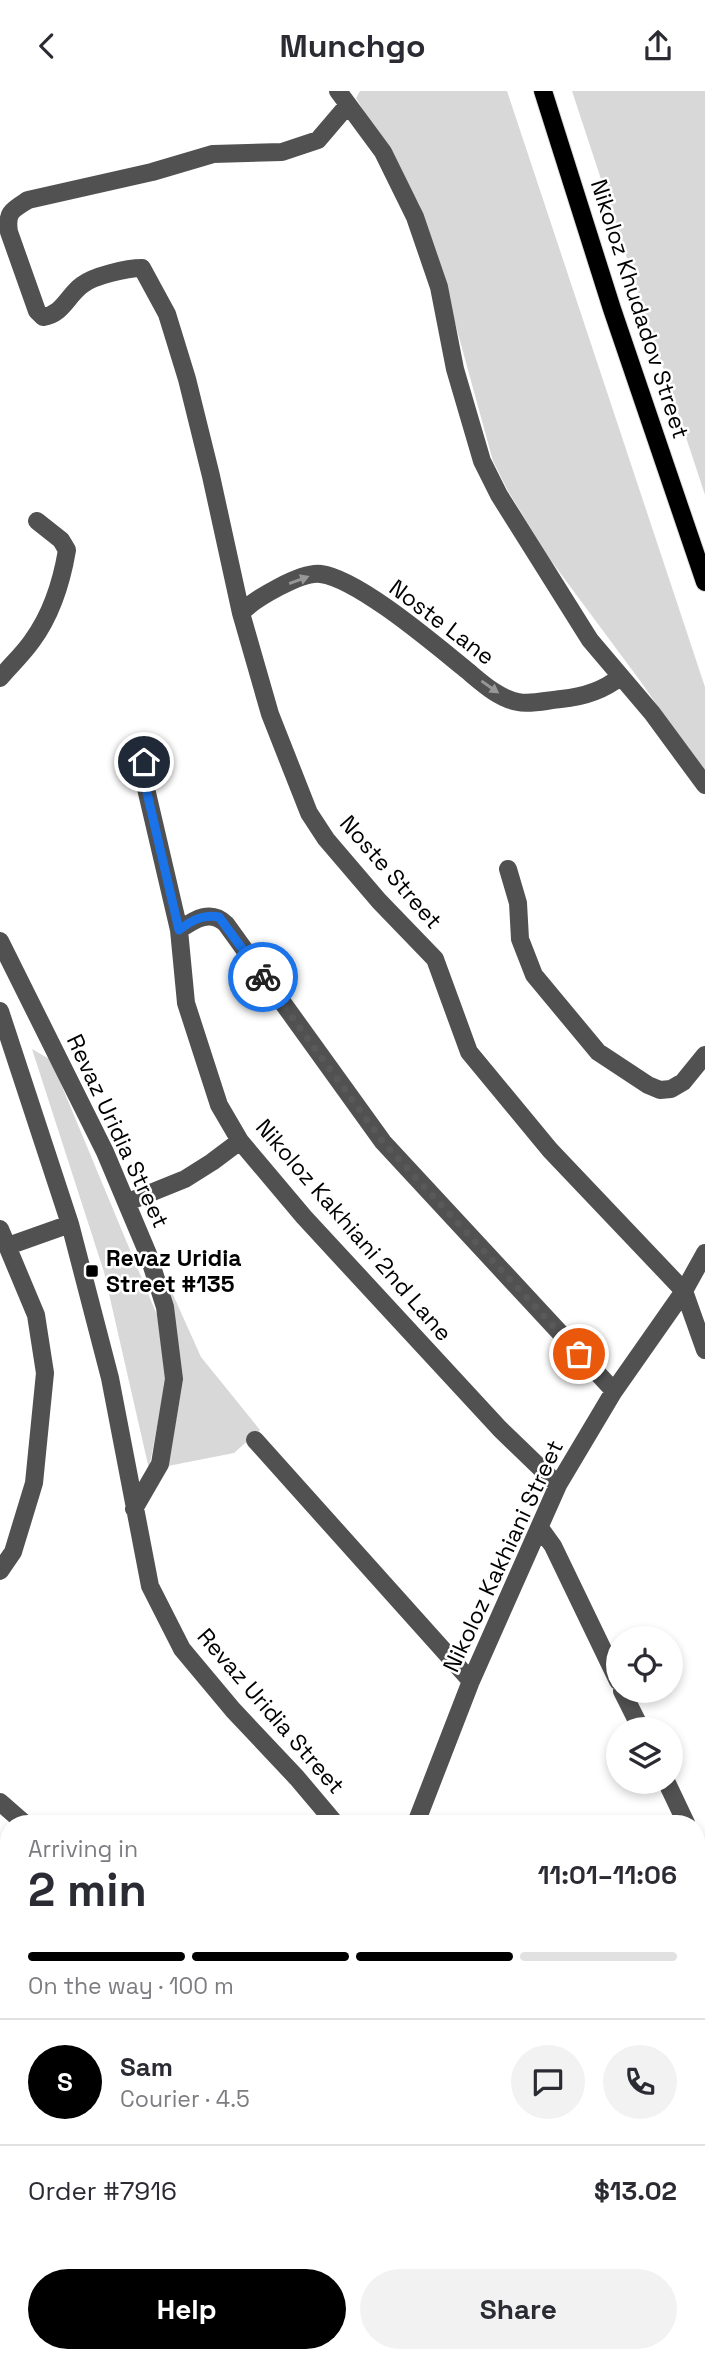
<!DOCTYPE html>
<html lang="en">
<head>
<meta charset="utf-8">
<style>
  body { margin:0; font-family:"Space Grotesk",sans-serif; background:#f2f2f3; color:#2b2b33; height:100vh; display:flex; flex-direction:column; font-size:26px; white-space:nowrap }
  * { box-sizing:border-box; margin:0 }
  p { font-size:23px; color:#7c7c81 }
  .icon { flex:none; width:38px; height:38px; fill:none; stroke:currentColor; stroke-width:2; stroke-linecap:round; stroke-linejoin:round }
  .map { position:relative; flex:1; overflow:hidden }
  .sheet { position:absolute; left:0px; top:1724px; width:705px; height:548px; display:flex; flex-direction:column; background:#fff; border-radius:28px 28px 0 0; box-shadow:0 4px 10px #0003 }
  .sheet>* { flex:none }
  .tools { position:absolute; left:606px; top:1535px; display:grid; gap:14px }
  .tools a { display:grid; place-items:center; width:77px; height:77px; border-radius:50%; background:#fff; box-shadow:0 4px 10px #0003; font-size:35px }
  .pin { position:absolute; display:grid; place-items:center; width:60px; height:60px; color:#fff; margin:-30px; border:4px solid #fff; border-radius:50%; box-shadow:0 2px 7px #0007 }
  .courier { position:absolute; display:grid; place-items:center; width:70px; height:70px; margin:-35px; border:5px solid #1a73e8; border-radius:50%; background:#fff; color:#222; box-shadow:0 2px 9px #0007 }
  .overview em { font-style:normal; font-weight:700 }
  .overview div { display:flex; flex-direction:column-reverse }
  .overview { display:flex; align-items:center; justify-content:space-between; height:119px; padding:0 28px }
  h1 { font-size:46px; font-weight:700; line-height:52px }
  .bar { display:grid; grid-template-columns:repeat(4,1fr); gap:10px 7px; align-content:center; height:84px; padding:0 28px }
  .bar i { height:9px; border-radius:5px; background:#e1e1e2 }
  .bar .current { background:#000 }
  .bar p { grid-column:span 4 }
  .line { display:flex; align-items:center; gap:18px; padding:0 28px; border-top:2px solid #e1e1e2 }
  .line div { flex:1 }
  .round { display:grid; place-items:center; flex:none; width:74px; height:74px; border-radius:37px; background:#f2f2f3 }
  .button { display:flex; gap:14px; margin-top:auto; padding:14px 28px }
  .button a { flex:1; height:80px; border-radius:42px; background:#000; color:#fff; font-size:28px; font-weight:700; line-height:80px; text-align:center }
  .button a+a { background:#f2f2f3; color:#2b2b33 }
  header { display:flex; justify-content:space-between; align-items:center; height:91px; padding:0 28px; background:#fff; font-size:32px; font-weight:700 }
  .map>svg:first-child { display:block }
</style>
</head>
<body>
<header><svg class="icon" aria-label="back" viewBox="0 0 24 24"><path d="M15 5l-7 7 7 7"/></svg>Munchgo<svg class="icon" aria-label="share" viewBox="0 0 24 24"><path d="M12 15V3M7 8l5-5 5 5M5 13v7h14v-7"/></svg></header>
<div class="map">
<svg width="705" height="2270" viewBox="0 0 705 2270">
  <rect width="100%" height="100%" fill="#fff"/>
  <!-- green -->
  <path fill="#d8d8d8" d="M 360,0 L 507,0 L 705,596 L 705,683 L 641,591 L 549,467 L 508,400 L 493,370 L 451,217 L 419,113 L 356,7 Z
    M 572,0 L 705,0 L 705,404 Z
    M 32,958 L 51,969 L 157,1224 L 166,1288 L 149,1378 L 104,1181 Z
    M 166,1188 L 201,1266 L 260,1339 L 234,1362 L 168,1375 L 183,1290 Z"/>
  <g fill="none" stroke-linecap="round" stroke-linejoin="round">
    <defs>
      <path id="major" d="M 543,0 L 612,218 L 705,491"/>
    </defs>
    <!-- major casing -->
    <use href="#major" stroke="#dbdbdb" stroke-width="20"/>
    <!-- minor -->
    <path stroke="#515151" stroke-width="18" d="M 338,0 L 383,61 L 415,126 L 439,196 L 455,278 L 482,370 L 499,404 L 590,549 L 652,622 L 705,694
      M 347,15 L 318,49 L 282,61 L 213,63 L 152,81 L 28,109 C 12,119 6,121 9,141 L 37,220 L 43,226 C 63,223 67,205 82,194 C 93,185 127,177 142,177 L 167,223 L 187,288 L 211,385 L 241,522 L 270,623 L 309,722 L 326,748 L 379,810 L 435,868 L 469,961 L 550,1059 L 684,1200 L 705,1259
      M 241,522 C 254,508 302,480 321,483 C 358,488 433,552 464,577 C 480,590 497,607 518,611 C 530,614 548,609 561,608 C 582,606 604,599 620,586
      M 0,587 C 11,574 23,563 32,550 C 51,524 62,489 67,459 L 61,449 L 37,430
      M 144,671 L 144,689 L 179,839 L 186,912 L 219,1014 L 240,1050 L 304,1126 L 500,1338 L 558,1394
      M 508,778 L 518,812 L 520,848 L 534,884 L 598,961 L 648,994 L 660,999 L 671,998 L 683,991 L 705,964
      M 179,839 C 195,828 211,818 226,833 L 383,1051 L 614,1300
      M 0,850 L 105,1061 L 148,1163 L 165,1216 L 174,1288 L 160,1373 L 134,1418
      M 0,920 L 70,1133 L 110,1287 L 150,1495 L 182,1558 L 233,1619 L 297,1687 L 335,1732
      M 128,1111 L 185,1088 L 212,1071 L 240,1050
      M 0,1138 L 36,1224 L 45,1282 L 34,1392 L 13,1461 L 0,1480
      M 8,1155 L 70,1133
      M 255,1349 L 471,1590
      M 540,1437 L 553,1455 L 618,1590
      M 622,1600 L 641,1638
      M 666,1690 L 686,1732
      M 0,1711 L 24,1732
      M 416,1732 L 471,1590 L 558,1394 L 614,1300 L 684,1200 L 705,1162
      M 696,1755 L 705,1773
      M 0,1970 L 9,1978
      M 696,2126 L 705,2135
      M 124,2263 L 124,2270
      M 313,2263 L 321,2270
      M 608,2263 L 615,2270"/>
    <!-- major -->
    <use href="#major" stroke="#000" stroke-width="18"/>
  </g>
  <!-- one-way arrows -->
  <defs><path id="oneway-solid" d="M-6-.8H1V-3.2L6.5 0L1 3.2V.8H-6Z" transform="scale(1.75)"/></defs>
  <g fill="#979797">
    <use href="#oneway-solid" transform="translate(299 489) rotate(-20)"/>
    <use href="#oneway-solid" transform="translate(490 596) rotate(35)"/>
  </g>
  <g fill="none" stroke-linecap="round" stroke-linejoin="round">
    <!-- done -->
    <path stroke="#595959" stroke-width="7" stroke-dasharray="0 12.6" d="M 263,886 L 383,1051 L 579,1263"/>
    <!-- route -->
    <path stroke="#1a73e8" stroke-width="9" d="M 144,671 L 144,689 L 179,839 C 192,829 203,823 219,826 L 263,886"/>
  </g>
  <!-- markers -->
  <rect fill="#000" stroke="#fff" stroke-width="2.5" x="85" y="1173" width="14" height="14" rx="3.5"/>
  <g text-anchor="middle" stroke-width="5" stroke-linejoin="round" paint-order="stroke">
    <!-- street labels -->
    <g font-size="23" fill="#000" stroke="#fff">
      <text transform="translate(640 218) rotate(72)" y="8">Nikoloz Khudadov Street</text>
      <text transform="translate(442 531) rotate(37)" y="8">Noste Lane</text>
      <text transform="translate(391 781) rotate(49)" y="8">Noste Street</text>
      <text transform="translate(118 1040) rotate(65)" y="8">Revaz Uridia Street</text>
      <text transform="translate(354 1139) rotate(49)" y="8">Nikoloz Kakhiani 2nd Lane</text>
      <text transform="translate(503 1465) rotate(-65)" y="8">Nikoloz Kakhiani Street</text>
      <text transform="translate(271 1620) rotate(49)" y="8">Revaz Uridia Street</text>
    </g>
    <!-- poi labels -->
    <g font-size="23" font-weight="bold" fill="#000" stroke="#fff" text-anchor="start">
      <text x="106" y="1175">Revaz Uridia<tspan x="106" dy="26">Street #135</tspan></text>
    </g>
  </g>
</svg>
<div class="tools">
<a><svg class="icon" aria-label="locate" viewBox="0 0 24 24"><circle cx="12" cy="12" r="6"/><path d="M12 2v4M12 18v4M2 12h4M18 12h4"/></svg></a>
<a><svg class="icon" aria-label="layers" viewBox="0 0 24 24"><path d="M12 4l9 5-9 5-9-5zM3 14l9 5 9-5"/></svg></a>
</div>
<div class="pin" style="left:579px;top:1263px;background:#ea580c"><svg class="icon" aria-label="bag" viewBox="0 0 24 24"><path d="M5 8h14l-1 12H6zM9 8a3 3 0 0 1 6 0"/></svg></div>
<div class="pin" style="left:144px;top:671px;background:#1f2937"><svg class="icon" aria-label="home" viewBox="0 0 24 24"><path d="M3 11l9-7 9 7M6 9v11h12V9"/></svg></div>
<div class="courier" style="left:263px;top:886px"><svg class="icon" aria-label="bike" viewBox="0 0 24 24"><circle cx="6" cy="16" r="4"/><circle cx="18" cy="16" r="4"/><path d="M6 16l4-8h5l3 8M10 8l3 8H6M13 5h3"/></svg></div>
<section class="sheet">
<div class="overview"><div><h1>2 min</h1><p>Arriving in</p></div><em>11:01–11:06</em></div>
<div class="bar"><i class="current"></i><i class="current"></i><i class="current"></i><i></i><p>On the way · 100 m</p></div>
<div class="line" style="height:126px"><b class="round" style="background:#000;color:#fff">S</b><div><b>Sam</b><p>Courier · 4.5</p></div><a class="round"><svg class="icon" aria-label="chat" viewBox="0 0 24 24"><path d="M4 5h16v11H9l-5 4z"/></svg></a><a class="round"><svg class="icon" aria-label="phone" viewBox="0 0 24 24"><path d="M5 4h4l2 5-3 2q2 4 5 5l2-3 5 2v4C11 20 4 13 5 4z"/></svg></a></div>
<div class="line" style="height:91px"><div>Order #7916</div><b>$13.02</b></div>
<div class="button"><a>Help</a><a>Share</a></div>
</section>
</div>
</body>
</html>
